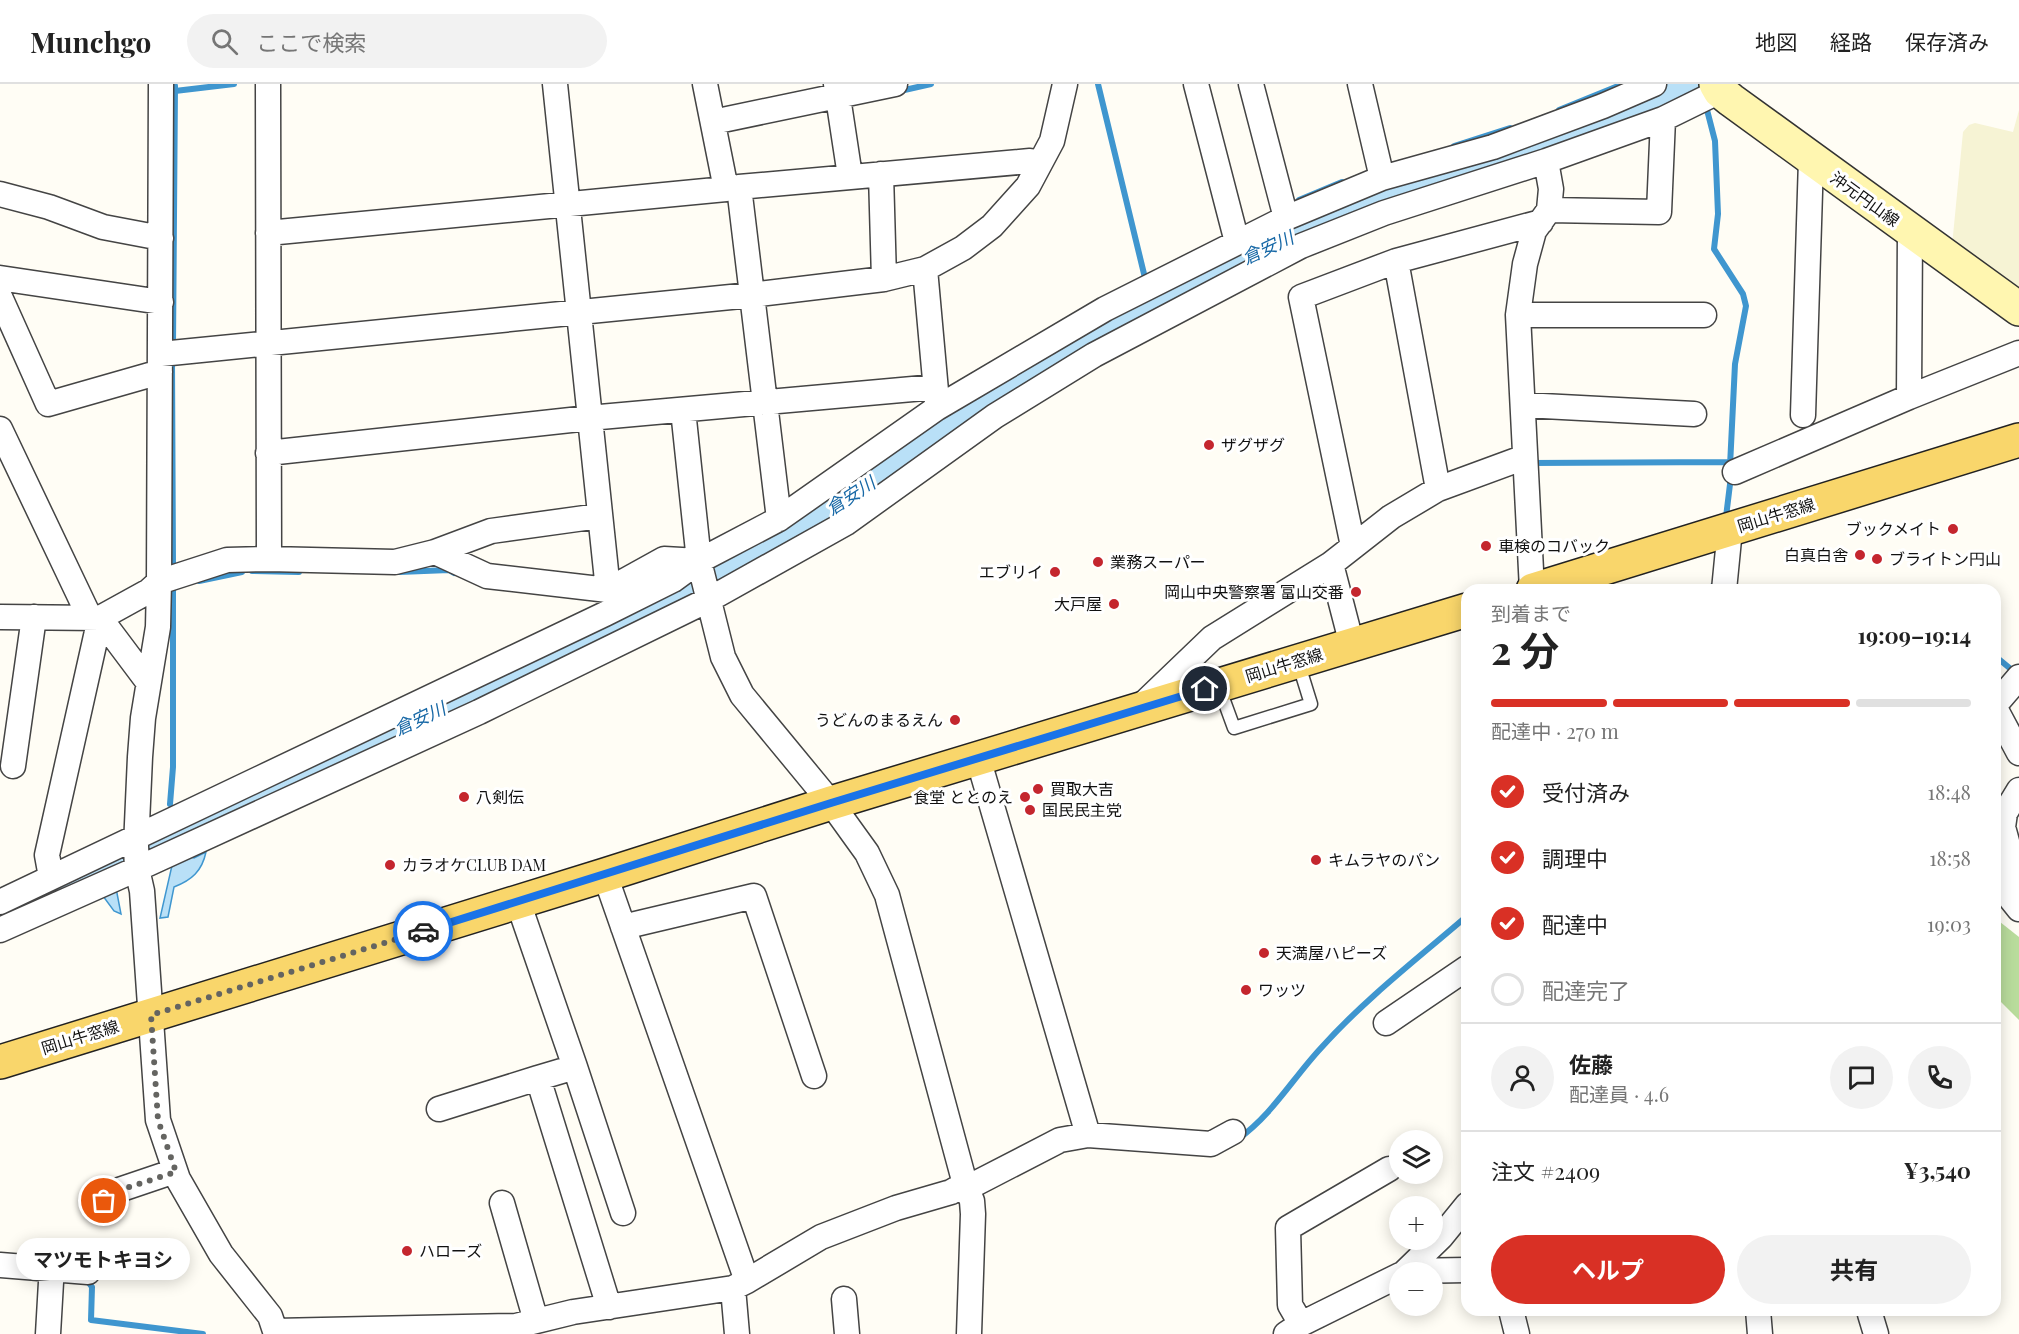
<!DOCTYPE html>
<html lang="ja">
<head>
<meta charset="utf-8">
<style>
  body { margin:0; font-family:"Playfair Display","Noto Sans JP",serif; background:#f2f2f2; color:#222; height:100vh; display:flex; flex-direction:column; font-size:22px; white-space:nowrap }
  * { box-sizing:border-box; margin:0 }
  p { font-size:20px; color:#767676 }
  .icon { flex:none; width:33px; height:33px; fill:none; stroke:currentColor; stroke-width:2; stroke-linecap:round; stroke-linejoin:round }
  .map { position:relative; flex:1; overflow:hidden }
  .side { position:absolute; left:1461px; top:500px; width:540px; height:732px; display:flex; flex-direction:column; background:#fff; border-radius:18px; box-shadow:0 3px 15px #0003 }
  .side>* { flex:none }
  .controls { position:absolute; left:1389px; top:1046px; display:grid; gap:12px }
  .controls a { display:grid; place-items:center; width:54px; height:54px; border-radius:50%; background:#fff; box-shadow:0 3px 15px #0003; font-size:30px }
  .pin { position:absolute; display:grid; place-items:center; width:51px; height:51px; color:#fff; margin:-26px; border:3px solid #fff; border-radius:50%; box-shadow:0 2px 6px #0007 }
  .courier { position:absolute; display:grid; place-items:center; width:60px; height:60px; margin:-30px; border:4px solid #1a73e8; border-radius:50%; background:#fff; color:#222; box-shadow:0 2px 8px #0007 }
  .bubble { position:absolute; height:42px; border-radius:21px; background:#fff; box-shadow:0 3px 15px #0003; font-size:20px; font-weight:700; line-height:42px; text-align:center }
  .head em { font-style:normal; font-weight:700 }
  .head div { display:flex; flex-direction:column-reverse }
  .head { display:flex; align-items:center; justify-content:space-between; height:102px; padding:0 30px }
  h1 { font-size:39px; font-weight:700; line-height:45px }
  .bar { display:grid; grid-template-columns:repeat(4,1fr); gap:9px 6px; align-content:center; height:72px; padding:0 30px }
  .bar i { height:8px; border-radius:4px; background:#e0e0e0 }
  .bar .on { background:#d93025 }
  .bar p { grid-column:span 4 }
  .line { display:flex; align-items:center; gap:15px; padding:0 30px; border-top:2px solid #e0e0e0 }
  .line div { flex:1 }
  .round { display:grid; place-items:center; flex:none; width:63px; height:63px; border-radius:32px; background:#f2f2f2 }
  ol { padding:0 30px; list-style:none }
  li { display:flex; align-items:center; gap:18px; height:66px }
  li p { margin-inline-start:auto }
  li .icon { padding:6px; border-radius:50%; background:#d93025; color:#fff; stroke-width:4 }
  li:last-child { color:#767676 }
  li i { width:33px; height:33px; border:3px solid #e0e0e0; border-radius:50% }
  .cta { display:flex; gap:12px; margin-top:auto; padding:12px 30px }
  .cta a { flex:1; height:69px; border-radius:36px; background:#d93025; color:#fff; font-size:24px; font-weight:700; line-height:69px; text-align:center }
  .cta a+a { background:#f2f2f2; color:#222 }
  header { display:flex; align-items:center; gap:36px; box-sizing:border-box; height:84px; padding:0 30px; background:#fff; border-bottom:2px solid #e0e0e0 }
  header strong { font-size:28px }
  nav { display:flex; gap:33px; margin-inline-start:auto; font-size:21px }
  .search { width:420px; height:54px; background:#f2f2f2; display:flex; align-items:center; gap:15px; box-sizing:border-box; padding:0 21px; border-radius:33px; color:#767676; font-size:22px }
  .map>svg:first-child { display:block }
</style>
</head>
<body>
<header>
<strong>Munchgo</strong>
<div class="search"><svg class="icon" aria-label="search" viewBox="0 0 24 24"><circle cx="10" cy="10" r="6"/><path d="M15 15l6 6"/></svg>ここで検索</div>
<nav><a>地図</a><a>経路</a><a>保存済み</a></nav>
</header>
<div class="map">
<svg width="2019" height="1250" viewBox="0 0 2019 1250">
  <rect width="100%" height="100%" fill="#fffdf5"/>
  <!-- farmland -->
  <path fill="#f6f3d4" d="M 2019,26 L 2019,214 L 1952,162 L 1963,48 L 1969,41 L 1975,39 L 2013,48 Z"/>
  <!-- forest -->
  <path fill="#b9dc9c" d="M 1995,834 L 2019,853 L 2019,936 L 1995,912 Z"/>
  <!-- water -->
  <path fill="#b9e0f7" stroke="#3f96cf" stroke-width="1.5" d="M 206,768 C 202,787 192,796 174,803 L 168,833 L 160,834 L 173,777 L 187,772 L 194,774 Z
    M 116,804 L 121,830 L 114,827 L 100,808 Z"/>
  <g fill="none" stroke-linecap="round" stroke-linejoin="round">
    <!-- stream -->
    <path stroke="#3f96cf" stroke-width="6" d="M 1098,0 L 1145,194 L 1148,193
      M 175,7 L 234,0
      M 900,7 L 931,0
      M 1706,22 L 1715,57 L 1718,130 L 1714,165 L 1743,210 L 1746,222 L 1735,280 L 1730,382
      M 1559,26 L 1623,0
      M 1454,62 L 1510,44
      M 1299,116 L 1342,98
      M 173,262 L 175,2
      M 172,276 L 173,482
      M 1530,379 L 1730,378
      M 1726,433 L 1731,392
      M 252,487 L 299,488
      M 399,488 L 449,486 L 454,489
      M 199,497 L 242,488
      M 1707,506 L 1717,499
      M 1995,572 L 2012,586
      M 170,720 L 173,683 L 173,501
      M 1238,1055 C 1272,1031 1293,994 1321,964 C 1365,915 1417,875 1467,832
      M 86,1195 L 92,1203 L 91,1236 L 203,1250"/>
    <!-- river -->
    <path stroke="#b9e0f7" stroke-width="36" d="M 0,834 L 631,533 L 692,506 L 827,427 L 1099,248 L 1259,168 L 1380,114 L 1525,67 L 1702,0"/>
    <defs>
      <path id="service" d="M 1219,603 L 1234,644 L 1311,620 L 1298,578"/>
      <path id="minor" d="M 161,0 L 159,498 L 158,543 L 143,634 L 140,673 L 136,762 L 137,785 L 142,807 L 158,1036 L 178,1095 L 221,1170 L 270,1232 L 276,1250
        M 268,0 L 269,475
        M 555,0 L 608,506
        M 705,0 L 726,105 L 739,103 L 779,435
        M 836,0 L 850,92
        M 1196,0 L 1237,158
        M 1251,0 L 1286,134
        M 1360,0 L 1382,94
        M 713,38 L 895,0
        M 1546,77 L 1551,105 L 1549,126
        M 881,90 L 884,195
        M 739,103 L 1030,77 L 1039,80
        M 0,110 L 49,123 L 103,143 L 161,154
        M 268,149 L 726,105
        M 1396,177 L 1438,405
        M 925,185 L 937,318
        M 0,194 L 161,218
        M 0,213 L 48,320 L 160,288
        M 1518,231 L 1704,231
        M 161,270 L 751,211 L 884,195 L 925,185 L 963,164 L 992,142 L 1028,102 L 1052,57 L 1065,0
        M 1909,313 L 1910,147
        M 1523,321 L 1694,330
        M 683,326 L 699,477 L 723,573 L 742,611 L 831,719 L 867,769 L 887,811 L 965,1100 L 972,1117 L 973,1130 L 969,1250
        M 1803,331 L 1811,76
        M 0,345 L 90,534
        M 268,369 L 589,334 L 935,303
        M 1735,388 L 1909,313 L 2019,269
        M 1353,462 L 1301,213 L 1396,177 L 1541,138
        M 435,468 L 491,447 L 599,432
        M 1331,480 L 1352,561
        M 1532,506 L 1518,231 L 1525,180 L 1534,147 L 1549,126 L 1659,128 L 1663,35 L 1720,7
        M 1724,506 L 1730,445
        M 0,533 L 100,534 L 149,507 L 159,498 L 227,476 L 269,475 L 395,478 L 435,468 L 487,492 L 608,506 L 664,475 L 699,477
        M 100,534 L 148,598
        M 1995,621 L 2019,593
        M 1139,624 L 1212,554 L 1331,480 L 1391,433 L 1438,405 L 1525,373
        M 1995,624 L 2019,669
        M 978,674 L 1088,1051
        M 13,682 L 34,533
        M 2019,706 L 2005,729 L 2003,743 L 2011,772 L 2011,815 L 2019,825
        M 605,791 L 747,1197 L 821,1153 L 896,1124 L 951,1108 L 965,1100
        M 51,793 L 47,771 L 100,534
        M 0,818 L 605,530 L 673,496 L 699,477 L 779,435 L 937,324 L 1105,225 L 1286,134 L 1382,94 L 1493,63 L 1603,22 L 1654,0
        M 518,818 L 575,983 L 538,994 L 609,1223
        M 623,843 L 754,812 L 814,992
        M 0,846 L 137,785 L 479,628 L 710,515 L 846,439 L 995,332 L 1094,271 L 1301,162 L 1384,129 L 1546,77 L 1663,35
        M 1386,939 L 1467,884
        M 575,983 L 623,1129
        M 439,1025 L 538,994
        M 967,1104 L 1060,1056 L 1088,1051 L 1211,1060 L 1233,1048
        M 104,1117 L 104,1111 L 175,1087
        M 502,1119 L 536,1237
        M 0,1181 L 88,1188
        M 1408,1187 L 1467,1186
        M 1405,1188 L 1441,1153 L 1467,1121
        M 733,1204 L 737,1250
        M 844,1215 L 847,1250
        M 1511,1226 L 1517,1250
        M 1758,1226 L 1760,1250
        M 1872,1226 L 1870,1230 L 1876,1250
        M 1301,1240 L 1290,1221 L 1288,1144 L 1389,1085
        M 275,1247 L 516,1242 L 573,1228 L 733,1204 L 747,1197
        M 48,1250 L 51,1198
        M 1286,1250 L 1301,1240 L 1400,1191"/>
      <path id="secondary" d="M 1716,0 L 1720,7 L 1731,16 L 2019,225"/>
      <path id="primary" d="M 1533,506 L 2019,356
        M 0,978 L 605,791 L 831,719 L 1467,526"/>
    </defs>
    <!-- service casing -->
    <use href="#service" stroke="#444" stroke-width="15"/>
    <!-- minor casing -->
    <use href="#minor" stroke="#444" stroke-width="27"/>
    <!-- secondary casing -->
    <use href="#secondary" stroke="#333" stroke-width="36"/>
    <!-- primary casing -->
    <use href="#primary" stroke="#222" stroke-width="36"/>
    <!-- service -->
    <use href="#service" stroke="#fff" stroke-width="12"/>
    <!-- minor -->
    <use href="#minor" stroke="#fff" stroke-width="24"/>
    <!-- secondary -->
    <use href="#secondary" stroke="#fff6b0" stroke-width="33"/>
    <!-- primary -->
    <use href="#primary" stroke="#f9d66b" stroke-width="33"/>
  </g>
  <g fill="none" stroke-linecap="round" stroke-linejoin="round">
    <!-- done -->
    <path stroke="#646461" stroke-width="6" stroke-dasharray="0 10.8" d="M 104,1117 L 104,1111 L 176,1088 L 158,1036 L 151,931 L 423,847"/>
    <!-- route -->
    <path stroke="#1a73e8" stroke-width="8" d="M 423,847 L 831,719 L 1205,605"/>
  </g>
  <!-- markers -->
  <g fill="#c4262e" stroke="#fff" stroke-width="2">
    <circle cx="1209" cy="361" r="6"/>
    <circle cx="1953" cy="445" r="6"/>
    <circle cx="1486" cy="462" r="6"/>
    <circle cx="1860" cy="471" r="6"/>
    <circle cx="1877" cy="475" r="6"/>
    <circle cx="1098" cy="478" r="6"/>
    <circle cx="1055" cy="488" r="6"/>
    <circle cx="1356" cy="508" r="6"/>
    <circle cx="1114" cy="520" r="6"/>
    <circle cx="955" cy="636" r="6"/>
    <circle cx="1038" cy="705" r="6"/>
    <circle cx="464" cy="713" r="6"/>
    <circle cx="1025" cy="713" r="6"/>
    <circle cx="1030" cy="726" r="6"/>
    <circle cx="1316" cy="776" r="6"/>
    <circle cx="390" cy="781" r="6"/>
    <circle cx="1264" cy="869" r="6"/>
    <circle cx="1246" cy="906" r="6"/>
    <circle cx="407" cy="1167" r="6"/>
  </g>
  <g text-anchor="middle" stroke-width="6" stroke-linejoin="round" paint-order="stroke">
    <!-- street labels -->
    <g font-size="16" fill="#111" stroke="#fff">
      <text transform="translate(1865 115) rotate(36)" y="6">沖元円山線</text>
      <text transform="translate(1776 431) rotate(-17)" y="6">岡山牛窓線</text>
      <text transform="translate(1284 581) rotate(-17)" y="6">岡山牛窓線</text>
      <text transform="translate(80 953) rotate(-17)" y="6">岡山牛窓線</text>
    </g>
    <!-- poi labels -->
    <g font-size="16" fill="#111" stroke="#fff" text-anchor="start">
      <text x="1221" y="367">ザグザグ</text>
      <text x="1941" y="451" text-anchor="end">ブックメイト</text>
      <text x="1498" y="468">車検のコバック</text>
      <text x="1848" y="477" text-anchor="end">白真白舎</text>
      <text x="1889" y="481">ブライトン円山</text>
      <text x="1110" y="484">業務スーパー</text>
      <text x="1043" y="494" text-anchor="end">エブリイ</text>
      <text x="1344" y="514" text-anchor="end">岡山中央警察署 富山交番</text>
      <text x="1102" y="526" text-anchor="end">大戸屋</text>
      <text x="943" y="642" text-anchor="end">うどんのまるえん</text>
      <text x="1050" y="711">買取大吉</text>
      <text x="476" y="719">八剣伝</text>
      <text x="1013" y="719" text-anchor="end">食堂 ととのえ</text>
      <text x="1042" y="732">国民民主党</text>
      <text x="1328" y="782">キムラヤのパン</text>
      <text x="402" y="787">カラオケCLUB DAM</text>
      <text x="1276" y="875">天満屋ハピーズ</text>
      <text x="1258" y="912">ワッツ</text>
      <text x="419" y="1173">ハローズ</text>
    </g>
    <!-- water labels -->
    <g font-size="18" font-style="italic" fill="#1768a6" stroke="#fff">
      <text transform="translate(1268 164) rotate(-25)" y="6">倉安川</text>
      <text transform="translate(851 412) rotate(-33)" y="6">倉安川</text>
      <text transform="translate(420 635) rotate(-25)" y="6">倉安川</text>
    </g>
  </g>
</svg>
<div class="controls">
<a><svg class="icon" aria-label="layers" viewBox="0 0 24 24"><path d="M12 4l9 5-9 5-9-5zM3 14l9 5 9-5"/></svg></a>
<a>+</a>
<a>−</a>
</div>
<div class="pin" style="left:104px;top:1117px;background:#ea580c"><svg class="icon" aria-label="bag" viewBox="0 0 24 24"><path d="M5 8h14l-1 12H6zM9 8a3 3 0 0 1 6 0"/></svg></div>
<div class="pin" style="left:1205px;top:605px;background:#1f2937"><svg class="icon" aria-label="home" viewBox="0 0 24 24"><path d="M3 11l9-7 9 7M6 9v11h12V9"/></svg></div>
<div class="courier" style="left:423px;top:847px"><svg class="icon" aria-label="car" viewBox="0 0 24 24"><path d="M5 17H2v-5l4-1 3-4h7l3 4 3 1v5h-3M9 17h6M6 11h13"/><circle cx="7" cy="17" r="2"/><circle cx="17" cy="17" r="2"/></svg></div>
<div class="bubble" style="left:16px;top:1154px;width:174px">マツモトキヨシ</div>
<section class="side">
<div class="head"><div><h1>2 分</h1><p>到着まで</p></div><em>19:09–19:14</em></div>
<div class="bar"><i class="on"></i><i class="on"></i><i class="on"></i><i></i><p>配達中 · 270 m</p></div>
<ol>
<li><svg class="icon" aria-label="check" viewBox="0 0 24 24"><path d="M5 12l5 5 9-10"/></svg>受付済み<p>18:48</p></li>
<li><svg class="icon" aria-label="check" viewBox="0 0 24 24"><path d="M5 12l5 5 9-10"/></svg>調理中<p>18:58</p></li>
<li><svg class="icon" aria-label="check" viewBox="0 0 24 24"><path d="M5 12l5 5 9-10"/></svg>配達中<p>19:03</p></li>
<li><i></i>配達完了</li>
</ol>
<div class="line" style="height:108px"><a class="round"><svg class="icon" aria-label="person" viewBox="0 0 24 24"><circle cx="12" cy="8" r="4"/><path d="M4 21q1-7 8-7t8 7"/></svg></a><div><b>佐藤</b><p>配達員 · 4.6</p></div><a class="round"><svg class="icon" aria-label="chat" viewBox="0 0 24 24"><path d="M4 5h16v11H9l-5 4z"/></svg></a><a class="round"><svg class="icon" aria-label="phone" viewBox="0 0 24 24"><path d="M5 4h4l2 5-3 2q2 4 5 5l2-3 5 2v4C11 20 4 13 5 4z"/></svg></a></div>
<div class="line" style="height:78px"><div>注文 #2409</div><b>¥3,540</b></div>
<div class="cta"><a>ヘルプ</a><a>共有</a></div>
</section>
</div>
</body>
</html>
